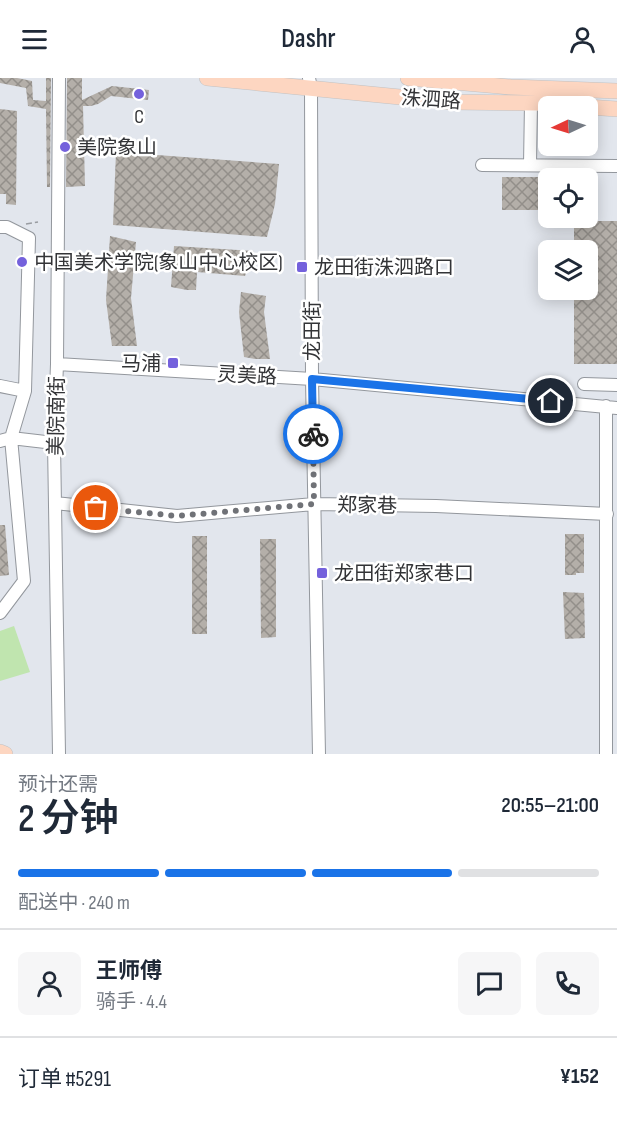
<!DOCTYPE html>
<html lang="zh">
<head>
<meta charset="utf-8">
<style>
  body { margin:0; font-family:"Sofia Sans Condensed","Noto Sans SC",sans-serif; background:#f6f6f7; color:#1f2937; height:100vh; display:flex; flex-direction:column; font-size:22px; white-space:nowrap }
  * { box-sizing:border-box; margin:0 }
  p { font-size:20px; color:#747a83 }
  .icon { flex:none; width:33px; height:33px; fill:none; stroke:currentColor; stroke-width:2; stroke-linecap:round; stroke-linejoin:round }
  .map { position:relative; height:676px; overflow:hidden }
  .side { display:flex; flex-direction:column; background:#fff; flex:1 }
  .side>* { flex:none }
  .needle { width:39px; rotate:266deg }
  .fabs { position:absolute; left:538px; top:18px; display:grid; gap:12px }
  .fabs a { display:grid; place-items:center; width:60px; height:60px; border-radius:9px; background:#fff; box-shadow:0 3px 15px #0003; font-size:30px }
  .pin { position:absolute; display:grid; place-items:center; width:51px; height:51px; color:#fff; margin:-26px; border:3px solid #fff; border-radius:50%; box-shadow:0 2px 6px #0007 }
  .courier { position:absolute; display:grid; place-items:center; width:60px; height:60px; margin:-30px; border:4px solid #1a73e8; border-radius:50%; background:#fff; color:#222; box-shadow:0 2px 8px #0007 }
  .summary em { font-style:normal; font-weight:600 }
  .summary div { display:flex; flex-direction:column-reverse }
  .summary { display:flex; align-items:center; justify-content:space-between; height:102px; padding:0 18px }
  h1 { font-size:39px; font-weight:600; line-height:45px }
  .bar { display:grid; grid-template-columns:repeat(4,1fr); gap:9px 6px; align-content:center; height:72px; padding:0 18px }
  .bar i { height:8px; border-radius:4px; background:#e0e1e3 }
  .bar .active { background:#1a73e8 }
  .bar p { grid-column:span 4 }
  .line { display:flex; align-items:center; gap:15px; padding:0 18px; border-top:2px solid #e0e1e3 }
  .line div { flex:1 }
  .round { display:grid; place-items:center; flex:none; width:63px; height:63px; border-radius:9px; background:#f6f6f7 }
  header { display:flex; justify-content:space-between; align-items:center; height:78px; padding:0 18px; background:#fff; font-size:27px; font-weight:600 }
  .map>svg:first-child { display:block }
</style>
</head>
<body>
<header><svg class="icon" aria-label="menu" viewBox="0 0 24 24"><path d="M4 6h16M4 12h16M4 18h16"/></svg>Dashr<svg class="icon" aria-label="person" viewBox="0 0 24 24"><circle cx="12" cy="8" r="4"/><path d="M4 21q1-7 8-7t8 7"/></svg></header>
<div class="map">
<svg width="617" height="676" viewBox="0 0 617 676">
  <defs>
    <pattern id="building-cross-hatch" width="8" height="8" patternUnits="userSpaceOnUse" patternTransform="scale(1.5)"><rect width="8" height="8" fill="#b4afa9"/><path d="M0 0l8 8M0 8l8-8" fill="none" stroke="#938f8a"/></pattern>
  </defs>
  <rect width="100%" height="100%" fill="#e2e6ed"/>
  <!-- green -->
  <path fill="#c0e5af" d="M 14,548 L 30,594 L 0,603 L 0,553 Z"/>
  <!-- building -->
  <path fill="url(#building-cross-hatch)" d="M 0,0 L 17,0 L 32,3 L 33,22 L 46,23 L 46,0 L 51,0 L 50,109 L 47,109 L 46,31 L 28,28 L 26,10 L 0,5 Z
    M 67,0 L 82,0 L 82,22 L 112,8 L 149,12 L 148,22 L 111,18 L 98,26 L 91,28 L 83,28 L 85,108 L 66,109 Z
    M 0,31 L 17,33 L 16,127 L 6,126 L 6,116 L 0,116 Z
    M 116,74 L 279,86 L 275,126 L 267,159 L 113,147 Z
    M 502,99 L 549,99 L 549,132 L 502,132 Z
    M 574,143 L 617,143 L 617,286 L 574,286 L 574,212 L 588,212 L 588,172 L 574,172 Z
    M 110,158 L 136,164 L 131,220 L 137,268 L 112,268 L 106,222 Z
    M 174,168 L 254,173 L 245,198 L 197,194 L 196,212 L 187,212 L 171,209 Z
    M 241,214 L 266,218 L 264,234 L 270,281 L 255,281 L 244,279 L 239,234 Z
    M 0,447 L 5,447 L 9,497 L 0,498 Z
    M 565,456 L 584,456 L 584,495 L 576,495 L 576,497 L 565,497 Z
    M 192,458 L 207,458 L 207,556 L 192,556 Z
    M 260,461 L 276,461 L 276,559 L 261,560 Z
    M 563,514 L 584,515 L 585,560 L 565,561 Z"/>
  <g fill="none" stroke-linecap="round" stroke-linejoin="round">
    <defs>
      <path id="minor" d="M 309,0 L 311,10 L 312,301 L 319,676
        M 482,87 L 617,88
        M 530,87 L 531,25
        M 0,149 L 7,149 L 29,160 L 25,313 L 11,360 L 24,503 L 0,535
        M 57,286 L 312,301 L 617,330
        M 584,306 L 617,307
        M 0,308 L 25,313
        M 606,328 L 606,676
        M 0,363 L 11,360 L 54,365
        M 55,425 L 177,438 L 314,426 L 436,428 L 607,436
        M 59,676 L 54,365 L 57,286 L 59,0"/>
      <path id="major" d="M 207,0 L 451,24 L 540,25 L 583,28
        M 408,0 L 511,9 L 617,13
        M 588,29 L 617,31
        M 0,674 L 5,676"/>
    </defs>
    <!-- minor casing -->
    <use href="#minor" stroke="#93979d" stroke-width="14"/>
    <!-- major casing -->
    <use href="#major" stroke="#c2c2c3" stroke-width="16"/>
    <!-- path -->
    <path stroke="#999ca1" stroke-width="1.5" stroke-dasharray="6 3" stroke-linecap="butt" d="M 26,146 L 38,144"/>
    <!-- minor -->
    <use href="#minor" stroke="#fff" stroke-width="12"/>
    <!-- major -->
    <use href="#major" stroke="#fdd6c1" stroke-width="15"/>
  </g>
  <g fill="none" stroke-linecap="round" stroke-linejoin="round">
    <!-- done -->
    <path stroke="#707277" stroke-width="6" stroke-dasharray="0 10.8" d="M 96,430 L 177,438 L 314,426 L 313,356"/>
    <!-- route -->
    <path stroke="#1a73e8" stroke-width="8" d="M 313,356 L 312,301 L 551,323"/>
  </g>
  <!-- markers -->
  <g fill="#7461dc" stroke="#fff" stroke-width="2">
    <circle cx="139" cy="16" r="6"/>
    <circle cx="65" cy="69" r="6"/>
    <circle cx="22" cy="184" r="6"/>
    <rect x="296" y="183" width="12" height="12" rx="3"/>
    <rect x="167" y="279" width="12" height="12" rx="3"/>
    <rect x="316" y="489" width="12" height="12" rx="3"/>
  </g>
  <g text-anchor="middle" stroke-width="5" stroke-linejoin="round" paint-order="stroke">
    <!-- street labels -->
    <g font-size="20" fill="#333437" stroke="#fff">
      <text transform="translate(431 21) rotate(4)" y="7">洙泗路</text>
      <text transform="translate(312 253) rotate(-90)" y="7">龙田街</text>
      <text transform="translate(247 297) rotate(3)" y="7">灵美路</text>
      <text transform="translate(56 338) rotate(-89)" y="7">美院南街</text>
      <text transform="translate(367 427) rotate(1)" y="7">郑家巷</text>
    </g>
    <!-- poi labels -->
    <g font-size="20" fill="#333437" stroke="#fff" text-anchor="start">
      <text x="139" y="45" text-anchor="middle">C</text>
      <text x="77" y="76">美院象山</text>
      <text x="34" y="191">中国美术学院(象山中心校区)</text>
      <text x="314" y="196">龙田街洙泗路口</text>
      <text x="161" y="292" text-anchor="end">马浦</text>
      <text x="334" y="502">龙田街郑家巷口</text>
    </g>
  </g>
</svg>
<div class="fabs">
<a><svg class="needle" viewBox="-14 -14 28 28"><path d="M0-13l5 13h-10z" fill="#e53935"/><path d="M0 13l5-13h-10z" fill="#747a83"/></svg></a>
<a><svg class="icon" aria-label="locate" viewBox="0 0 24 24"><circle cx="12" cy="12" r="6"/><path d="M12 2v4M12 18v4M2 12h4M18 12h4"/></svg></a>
<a><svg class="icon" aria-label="layers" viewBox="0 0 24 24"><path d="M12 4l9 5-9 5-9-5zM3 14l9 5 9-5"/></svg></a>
</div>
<div class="pin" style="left:96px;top:430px;background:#ea580c"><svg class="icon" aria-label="bag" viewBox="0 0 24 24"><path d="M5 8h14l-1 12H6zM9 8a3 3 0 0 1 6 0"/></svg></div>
<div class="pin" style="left:551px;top:323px;background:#1f2937"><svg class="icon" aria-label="home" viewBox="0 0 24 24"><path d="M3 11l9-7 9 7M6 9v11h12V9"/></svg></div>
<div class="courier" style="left:313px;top:356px"><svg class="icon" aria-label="bike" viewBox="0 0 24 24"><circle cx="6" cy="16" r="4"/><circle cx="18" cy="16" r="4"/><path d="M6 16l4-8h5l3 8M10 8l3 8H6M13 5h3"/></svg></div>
</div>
<section class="side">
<div class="summary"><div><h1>2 分钟</h1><p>预计还需</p></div><em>20:55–21:00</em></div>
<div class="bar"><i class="active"></i><i class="active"></i><i class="active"></i><i></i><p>配送中 · 240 m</p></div>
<div class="line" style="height:108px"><a class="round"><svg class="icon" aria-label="person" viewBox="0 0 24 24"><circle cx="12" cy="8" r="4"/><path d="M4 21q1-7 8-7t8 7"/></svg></a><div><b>王师傅</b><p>骑手 · 4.4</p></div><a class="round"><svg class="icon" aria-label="chat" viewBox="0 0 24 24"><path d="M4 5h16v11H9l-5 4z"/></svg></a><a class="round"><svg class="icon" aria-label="phone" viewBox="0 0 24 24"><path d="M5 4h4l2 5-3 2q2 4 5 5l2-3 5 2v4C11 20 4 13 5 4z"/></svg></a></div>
<div class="line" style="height:78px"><div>订单 #5291</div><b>¥152</b></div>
</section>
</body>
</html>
